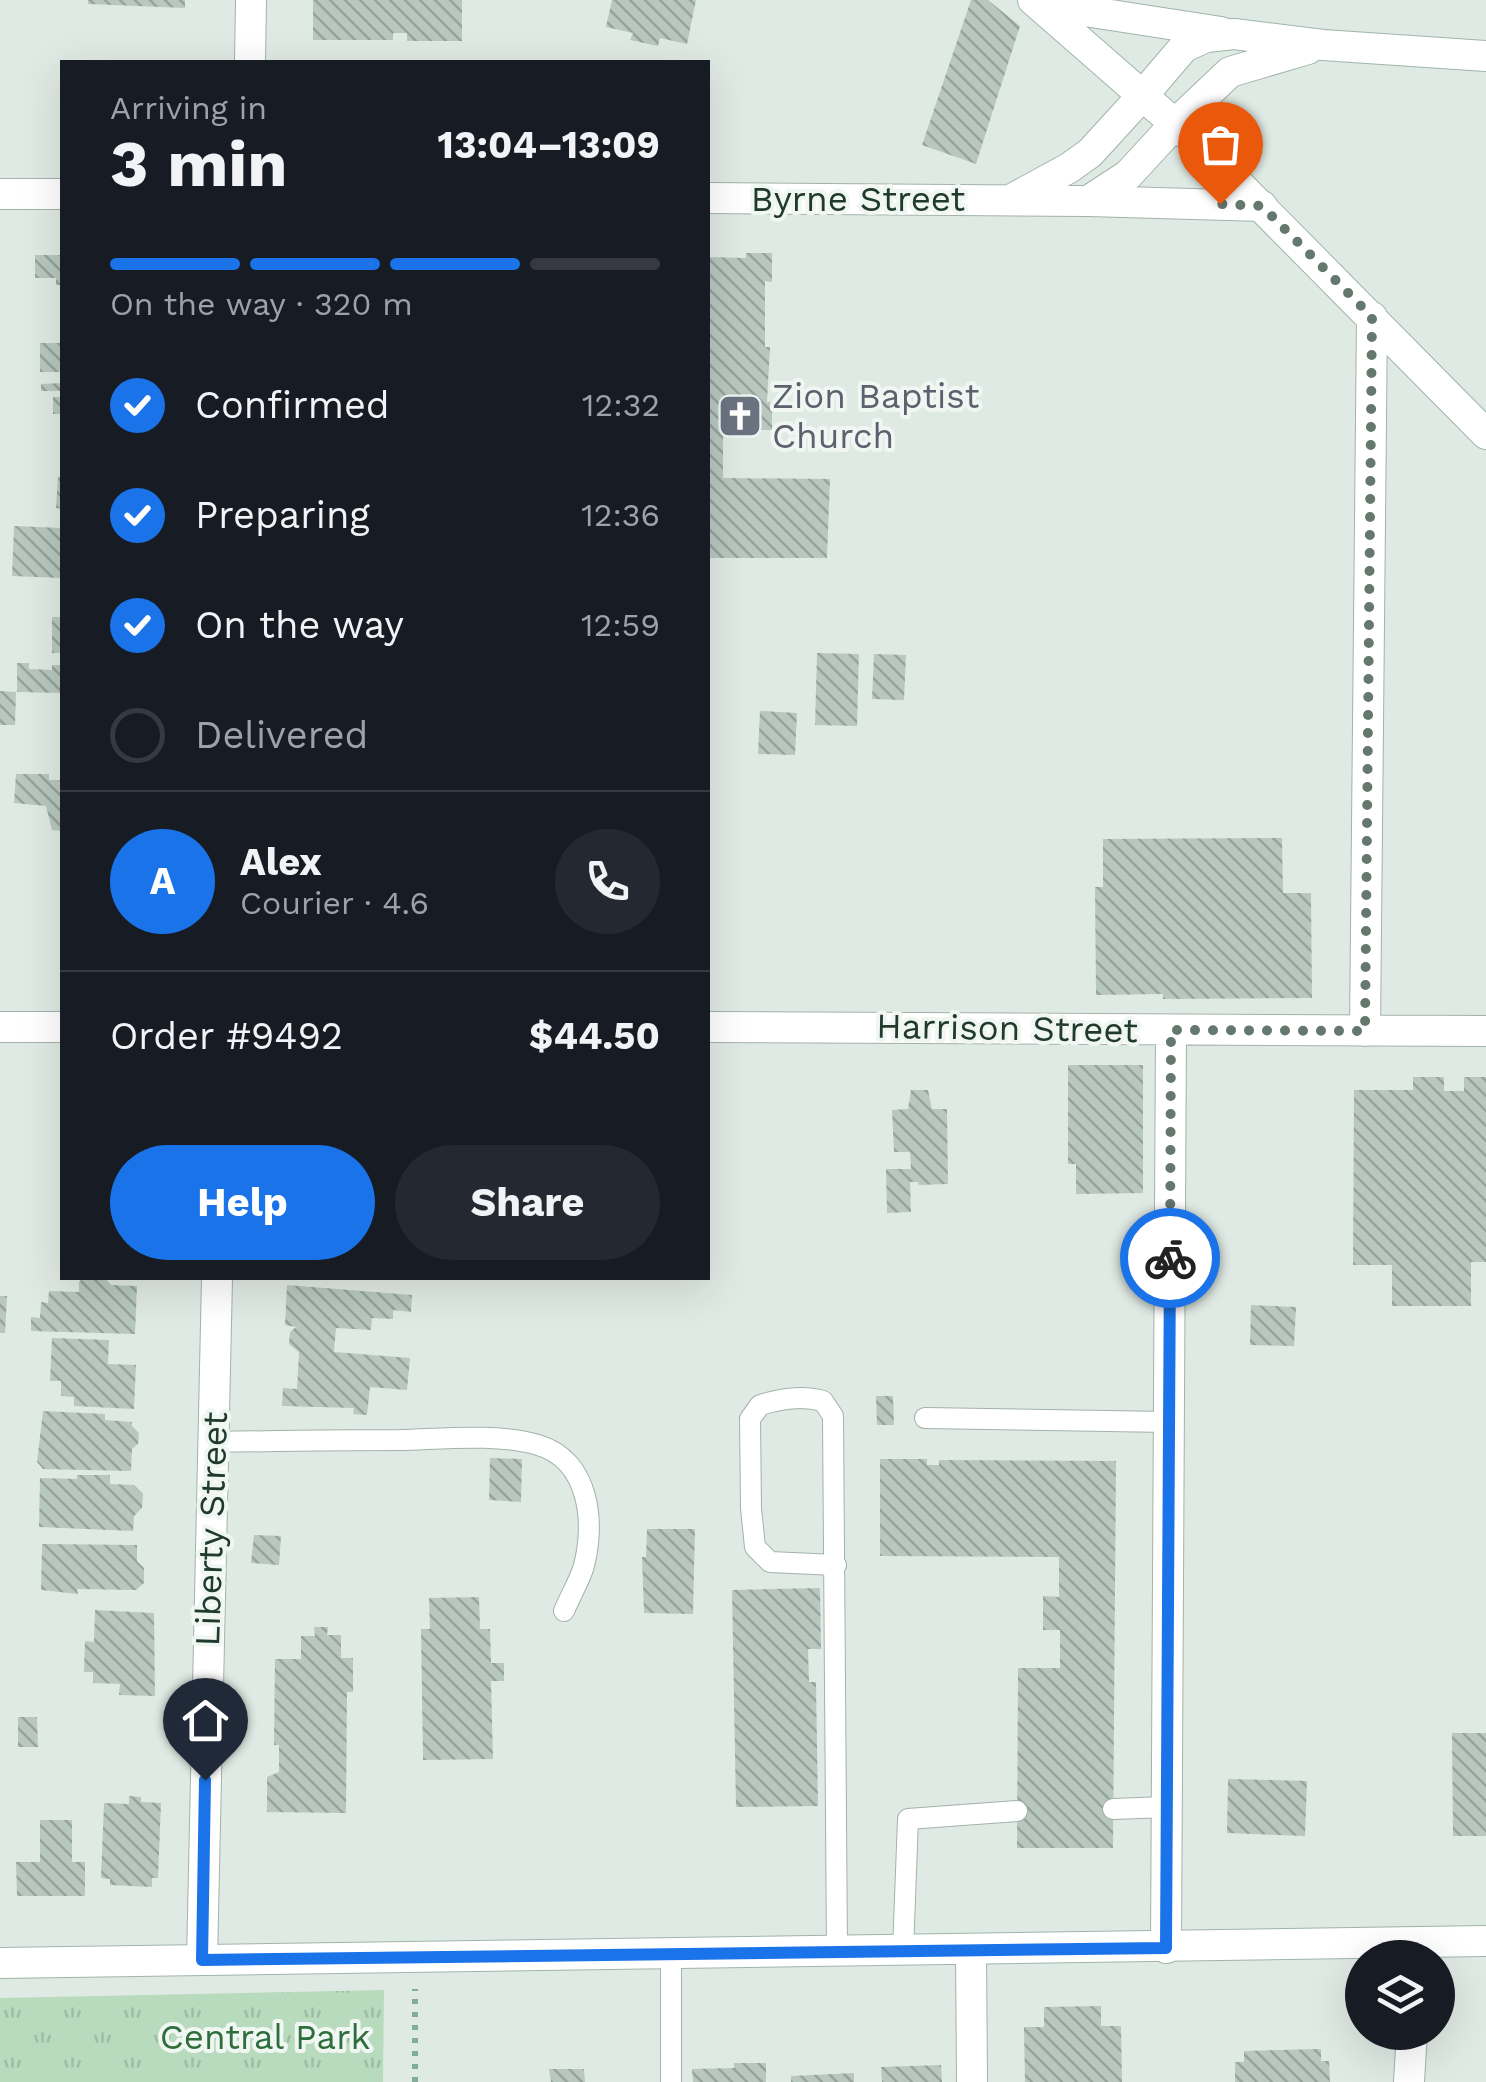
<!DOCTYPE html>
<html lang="en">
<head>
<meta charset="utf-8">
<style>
  body { margin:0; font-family:"Work Sans",sans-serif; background:#242831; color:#f1f3f6; height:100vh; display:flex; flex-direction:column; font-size:38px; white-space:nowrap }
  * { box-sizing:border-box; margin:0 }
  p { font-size:32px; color:#9ea1a6 }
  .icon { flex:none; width:55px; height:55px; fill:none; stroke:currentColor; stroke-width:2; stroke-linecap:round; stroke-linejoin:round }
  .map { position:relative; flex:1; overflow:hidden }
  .sheet { position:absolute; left:60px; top:60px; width:650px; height:1220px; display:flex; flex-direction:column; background:#171b24; border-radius:0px; box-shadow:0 10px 40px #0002 }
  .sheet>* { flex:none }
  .controls { position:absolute; left:1345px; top:1940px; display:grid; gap:20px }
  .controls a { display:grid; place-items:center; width:110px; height:110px; border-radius:50%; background:#171b24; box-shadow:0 10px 40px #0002; font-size:50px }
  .pin { position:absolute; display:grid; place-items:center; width:85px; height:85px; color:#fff; margin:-102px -42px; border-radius:50% 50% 50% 0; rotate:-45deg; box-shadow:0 0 10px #0007 }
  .pin .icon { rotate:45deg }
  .courier { position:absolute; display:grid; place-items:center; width:100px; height:100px; margin:-50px; border:8px solid #1a73e8; border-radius:50%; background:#fff; color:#222; box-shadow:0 2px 12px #0007 }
  .head em { font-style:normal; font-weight:700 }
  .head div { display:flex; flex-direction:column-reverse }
  .head { display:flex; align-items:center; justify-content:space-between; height:170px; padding:0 50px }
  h1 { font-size:65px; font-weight:700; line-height:75px }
  .bar { display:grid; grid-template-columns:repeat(4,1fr); gap:15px 10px; align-content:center; height:120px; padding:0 50px }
  .bar i { height:12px; border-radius:8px; background:#363941 }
  .bar .selected { background:#1a73e8 }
  .bar p { grid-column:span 4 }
  .line { display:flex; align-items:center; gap:25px; padding:0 50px; border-top:2px solid #363941 }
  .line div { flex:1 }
  .round { display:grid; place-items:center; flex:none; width:105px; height:105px; border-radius:52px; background:#242831 }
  ol { padding:0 50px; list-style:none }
  li { display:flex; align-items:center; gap:30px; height:110px }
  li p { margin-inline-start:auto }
  li .icon { padding:10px; border-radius:50%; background:#1a73e8; color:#fff; stroke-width:4 }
  li:last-child { color:#9ea1a6 }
  li i { width:55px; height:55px; border:5px solid #363941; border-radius:50% }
  .cta { display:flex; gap:20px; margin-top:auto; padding:20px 50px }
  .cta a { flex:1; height:115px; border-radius:60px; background:#1a73e8; color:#fff; font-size:40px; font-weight:700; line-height:115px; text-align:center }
  .cta a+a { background:#242831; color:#f1f3f6 }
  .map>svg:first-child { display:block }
</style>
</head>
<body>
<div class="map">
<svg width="1486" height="2082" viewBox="0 0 1486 2082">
  <defs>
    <pattern id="park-tufts" width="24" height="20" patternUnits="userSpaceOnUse" patternTransform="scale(2.5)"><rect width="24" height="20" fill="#b9dbbd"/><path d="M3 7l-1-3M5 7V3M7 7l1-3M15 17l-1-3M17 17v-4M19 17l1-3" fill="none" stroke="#9fbda3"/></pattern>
    <pattern id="building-back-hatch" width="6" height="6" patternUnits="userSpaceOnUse" patternTransform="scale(2.5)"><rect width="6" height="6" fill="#b8c8bf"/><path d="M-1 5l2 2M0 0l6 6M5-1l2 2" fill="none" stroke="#95a39c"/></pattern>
  </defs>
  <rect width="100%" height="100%" fill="#e0eae4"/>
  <!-- park -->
  <path fill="url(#park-tufts)" d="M 384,1990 L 383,2082 L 0,2082 L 0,1998 Z"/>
  <!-- building -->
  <path fill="url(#building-back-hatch)" d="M 88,0 L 185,0 L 185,8 L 88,4 Z
    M 313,0 L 462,0 L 462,41 L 407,41 L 407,33 L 393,33 L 393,40 L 313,40 Z
    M 612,0 L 696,0 L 687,44 L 660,38 L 658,46 L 630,40 L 633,33 L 606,27 Z
    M 971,0 L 988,0 L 1020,26 L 976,164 L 922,145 Z
    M 746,253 L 772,253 L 772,282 L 765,281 L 765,347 L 770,347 L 767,402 L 772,402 L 772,430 L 723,430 L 723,478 L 830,479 L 827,558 L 708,558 L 708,257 L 746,258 Z
    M 35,255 L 62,255 L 62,285 L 56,285 L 56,278 L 35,278 Z
    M 40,343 L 62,343 L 62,372 L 40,372 Z
    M 62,383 L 62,391 L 41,391 L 41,384 Z
    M 53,397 L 62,397 L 62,414 L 53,414 Z
    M 58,477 L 62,478 L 62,509 L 56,508 Z
    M 14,526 L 62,528 L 62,578 L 12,576 Z
    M 52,617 L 62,617 L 62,653 L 52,653 Z
    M 817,653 L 859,654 L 857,726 L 815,725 Z
    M 874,654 L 906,655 L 904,700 L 872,699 Z
    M 17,663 L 29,663 L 29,669 L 52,670 L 52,665 L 62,665 L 62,693 L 17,692 Z
    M 0,691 L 16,692 L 15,725 L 0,725 Z
    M 760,711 L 797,713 L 795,755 L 758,754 Z
    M 16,774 L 49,774 L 49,780 L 62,780 L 62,831 L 52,830 L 46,806 L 14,803 Z
    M 1282,838 L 1283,893 L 1311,893 L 1312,998 L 1163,999 L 1163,994 L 1096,995 L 1095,887 L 1103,887 L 1103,839 Z
    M 1068,1065 L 1143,1065 L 1143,1193 L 1076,1194 L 1076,1164 L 1068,1164 Z
    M 1413,1077 L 1444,1077 L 1444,1091 L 1464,1091 L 1464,1077 L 1486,1077 L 1486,1262 L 1471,1262 L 1471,1306 L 1392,1306 L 1392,1265 L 1353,1265 L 1354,1090 L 1413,1090 Z
    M 911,1090 L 928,1090 L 932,1109 L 947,1109 L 948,1184 L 919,1185 L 918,1182 L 910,1182 L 911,1212 L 887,1213 L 886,1169 L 911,1169 L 910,1152 L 894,1152 L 892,1110 L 908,1109 Z
    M 83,1278 L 105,1278 L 111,1285 L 137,1286 L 135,1334 L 31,1331 L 31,1317 L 40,1318 L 41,1302 L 48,1303 L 49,1291 L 79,1292 L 79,1282 Z
    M 287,1285 L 412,1295 L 411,1312 L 393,1310 L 393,1319 L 372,1318 L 371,1330 L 336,1328 L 334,1352 L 410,1358 L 407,1390 L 370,1387 L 367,1415 L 353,1414 L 354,1408 L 282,1406 L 283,1388 L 297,1389 L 299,1352 L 289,1344 L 290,1332 L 296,1327 L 285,1325 Z
    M 0,1296 L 7,1296 L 5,1333 L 0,1333 Z
    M 1251,1305 L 1296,1307 L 1294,1346 L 1250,1345 Z
    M 52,1338 L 109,1340 L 108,1364 L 136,1365 L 134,1409 L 74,1406 L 74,1397 L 61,1396 L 61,1381 L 50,1381 Z
    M 876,1396 L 893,1396 L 894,1425 L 877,1425 Z
    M 43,1411 L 105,1414 L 105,1420 L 132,1422 L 132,1426 L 139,1433 L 138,1444 L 132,1449 L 131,1471 L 43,1469 L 37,1462 Z
    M 490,1458 L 522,1459 L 521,1502 L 489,1500 Z
    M 880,1459 L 927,1459 L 927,1465 L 939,1465 L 939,1460 L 1116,1461 L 1113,1848 L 1017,1848 L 1018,1668 L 1060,1668 L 1060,1630 L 1043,1630 L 1043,1596 L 1059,1597 L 1059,1557 L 880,1556 Z
    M 77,1475 L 110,1475 L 110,1484 L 134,1485 L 143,1494 L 142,1508 L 134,1516 L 133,1531 L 39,1527 L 40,1478 L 77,1479 Z
    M 647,1529 L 695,1529 L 693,1614 L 644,1613 L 642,1557 L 646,1557 Z
    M 254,1535 L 281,1536 L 279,1565 L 251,1563 Z
    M 42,1544 L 137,1545 L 137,1561 L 144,1568 L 144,1583 L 136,1590 L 77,1589 L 78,1594 L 41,1590 Z
    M 820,1588 L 821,1649 L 808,1649 L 809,1682 L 816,1682 L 818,1806 L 736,1807 L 732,1590 Z
    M 479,1597 L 480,1629 L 490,1629 L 491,1663 L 504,1663 L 504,1681 L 491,1681 L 493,1759 L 423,1760 L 421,1629 L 430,1629 L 429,1598 Z
    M 95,1610 L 154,1613 L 155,1696 L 119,1695 L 120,1684 L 93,1683 L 93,1672 L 84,1672 L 85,1641 L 94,1642 Z
    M 314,1627 L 328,1627 L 327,1635 L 341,1635 L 341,1658 L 353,1658 L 353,1692 L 347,1692 L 346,1813 L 267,1812 L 267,1777 L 279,1772 L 279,1745 L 274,1745 L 275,1659 L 301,1659 L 301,1636 L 315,1636 Z
    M 18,1717 L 37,1717 L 38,1747 L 18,1747 Z
    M 1452,1733 L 1486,1733 L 1486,1836 L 1453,1836 Z
    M 1228,1779 L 1307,1781 L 1305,1836 L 1227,1833 Z
    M 129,1796 L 141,1797 L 141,1802 L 161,1803 L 158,1878 L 152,1878 L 152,1887 L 110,1885 L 110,1879 L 101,1878 L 104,1803 L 129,1804 Z
    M 40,1820 L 72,1820 L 72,1862 L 85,1862 L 85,1896 L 17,1896 L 16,1862 L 40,1862 Z
    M 1101,2006 L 1101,2026 L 1121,2026 L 1122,2082 L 1025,2082 L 1024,2027 L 1044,2027 L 1044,2007 Z
    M 1321,2049 L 1321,2061 L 1329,2061 L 1330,2082 L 1235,2082 L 1235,2062 L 1244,2062 L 1244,2051 Z
    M 734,2063 L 766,2063 L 766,2082 L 693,2082 L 692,2069 L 734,2068 Z
    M 941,2065 L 942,2082 L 882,2082 L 881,2067 Z
    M 549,2069 L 584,2069 L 585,2082 L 551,2082 Z
    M 854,2073 L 854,2082 L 791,2082 L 791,2076 Z"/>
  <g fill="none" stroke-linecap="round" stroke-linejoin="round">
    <defs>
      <path id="lane" d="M 925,1418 L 1168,1422
        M 214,1442 C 276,1441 338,1440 400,1440 C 442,1439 498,1433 538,1445 C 590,1460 596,1524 583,1569 C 578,1583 570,1597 564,1611
        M 836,1565 L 770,1562 L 755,1547 L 751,1508 L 750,1419 L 760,1405 C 781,1399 801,1395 823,1401 L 833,1416 L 837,1952
        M 1113,1809 L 1166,1807
        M 903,1951 L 908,1819 L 1017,1811
        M 671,1954 L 671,2082"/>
      <path id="street" d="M 250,62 L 251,0
        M 0,194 L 62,194
        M 708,198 L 1088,201 L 1262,206
        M 1014,198 L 1069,168 L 1090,153 L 1143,95
        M 1088,201 L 1128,175 L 1175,124
        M 0,1027 L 62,1027
        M 708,1027 L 1486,1031
        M 1365,1031 L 1372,317
        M 1166,1948 L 1171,1030
        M 971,1950 L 972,2082
        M 202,1960 L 217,1278
        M 1409,2082 L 1412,2032"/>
      <path id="secondary" d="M 1033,0 L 1206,151 L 1486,434
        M 1039,4 L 1221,32
        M 1143,95 L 1184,47 L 1206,37 L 1234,34 L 1323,45 L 1486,56
        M 1175,124 L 1230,72 L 1308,49
        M 0,1963 L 1486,1941"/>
    </defs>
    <!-- lane casing -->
    <use href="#lane" stroke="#a3b2aa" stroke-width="22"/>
    <!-- street casing -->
    <use href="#street" stroke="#a3b2aa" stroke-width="32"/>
    <!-- secondary casing -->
    <use href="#secondary" stroke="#9fb5aa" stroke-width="32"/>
    <!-- path -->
    <path stroke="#81ac98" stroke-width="6" stroke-dasharray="5 8" stroke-linecap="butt" d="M 415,2082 L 415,1989"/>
    <!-- lane -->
    <use href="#lane" stroke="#fff" stroke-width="20"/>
    <!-- street -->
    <use href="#street" stroke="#fff" stroke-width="30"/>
    <!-- secondary -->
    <use href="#secondary" stroke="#fff" stroke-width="30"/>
  </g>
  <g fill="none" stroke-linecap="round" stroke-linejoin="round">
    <!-- done -->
    <path stroke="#64786e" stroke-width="10" stroke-dasharray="0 18" d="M 1170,1258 L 1171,1030 L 1365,1031 L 1372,317 L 1262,206 L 1220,204"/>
    <!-- route -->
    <path stroke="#1a73e8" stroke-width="12" d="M 205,1780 L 202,1960 L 1166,1948 L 1170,1258"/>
  </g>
  <!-- icons -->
  <defs>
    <symbol id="church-square" viewBox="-11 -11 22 22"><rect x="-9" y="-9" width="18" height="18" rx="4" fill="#6b7280" stroke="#f0f7f2"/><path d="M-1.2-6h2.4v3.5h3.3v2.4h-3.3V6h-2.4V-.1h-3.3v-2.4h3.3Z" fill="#fff"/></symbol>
  </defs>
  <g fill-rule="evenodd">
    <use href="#church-square" x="715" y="391" width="50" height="50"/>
  </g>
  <g text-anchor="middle" stroke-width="8" stroke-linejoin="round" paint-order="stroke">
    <!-- street labels -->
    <g font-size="35" fill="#213a2f" stroke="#f0f7f2">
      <text x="858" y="211">Byrne Street</text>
      <text transform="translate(1007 1028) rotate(1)" y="12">Harrison Street</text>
      <text transform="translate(211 1529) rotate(-88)" y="12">Liberty Street</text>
    </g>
    <!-- worship labels -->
    <g font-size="35" fill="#5b616d" stroke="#f0f7f2" text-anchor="start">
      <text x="772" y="408">Zion Baptist<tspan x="772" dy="40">Church</tspan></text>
    </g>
    <!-- park labels -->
    <g font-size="35" fill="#2d6e3c" stroke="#f0f7f2">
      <text x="265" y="2049">Central Park</text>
    </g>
  </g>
</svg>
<div class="controls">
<a><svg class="icon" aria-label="layers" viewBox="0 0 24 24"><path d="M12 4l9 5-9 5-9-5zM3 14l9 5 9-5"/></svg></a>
</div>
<div class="pin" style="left:1220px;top:204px;background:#ea580c"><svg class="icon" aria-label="bag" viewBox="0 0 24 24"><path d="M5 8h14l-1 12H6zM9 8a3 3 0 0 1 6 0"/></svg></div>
<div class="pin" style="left:205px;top:1780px;background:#1f2937"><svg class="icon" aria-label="home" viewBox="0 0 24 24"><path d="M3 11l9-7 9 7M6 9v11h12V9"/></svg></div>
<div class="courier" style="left:1170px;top:1258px"><svg class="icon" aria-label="bike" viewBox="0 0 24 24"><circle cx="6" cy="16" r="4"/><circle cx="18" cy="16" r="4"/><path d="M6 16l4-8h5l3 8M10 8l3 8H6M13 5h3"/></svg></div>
<section class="sheet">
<div class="head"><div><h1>3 min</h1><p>Arriving in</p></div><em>13:04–13:09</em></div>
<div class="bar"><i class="selected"></i><i class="selected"></i><i class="selected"></i><i></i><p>On the way · 320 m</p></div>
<ol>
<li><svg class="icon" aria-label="check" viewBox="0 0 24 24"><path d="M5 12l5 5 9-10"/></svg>Confirmed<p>12:32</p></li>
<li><svg class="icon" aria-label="check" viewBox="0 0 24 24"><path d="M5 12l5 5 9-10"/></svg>Preparing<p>12:36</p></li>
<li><svg class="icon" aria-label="check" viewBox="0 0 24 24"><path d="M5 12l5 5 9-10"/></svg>On the way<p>12:59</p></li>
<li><i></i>Delivered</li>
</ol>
<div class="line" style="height:180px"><b class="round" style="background:#1a73e8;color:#fff">A</b><div><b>Alex</b><p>Courier · 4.6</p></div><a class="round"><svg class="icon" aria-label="phone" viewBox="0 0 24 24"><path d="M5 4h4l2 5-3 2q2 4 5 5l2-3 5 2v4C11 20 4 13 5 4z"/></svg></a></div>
<div class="line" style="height:130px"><div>Order #9492</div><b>$44.50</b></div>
<div class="cta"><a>Help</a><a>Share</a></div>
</section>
</div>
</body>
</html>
